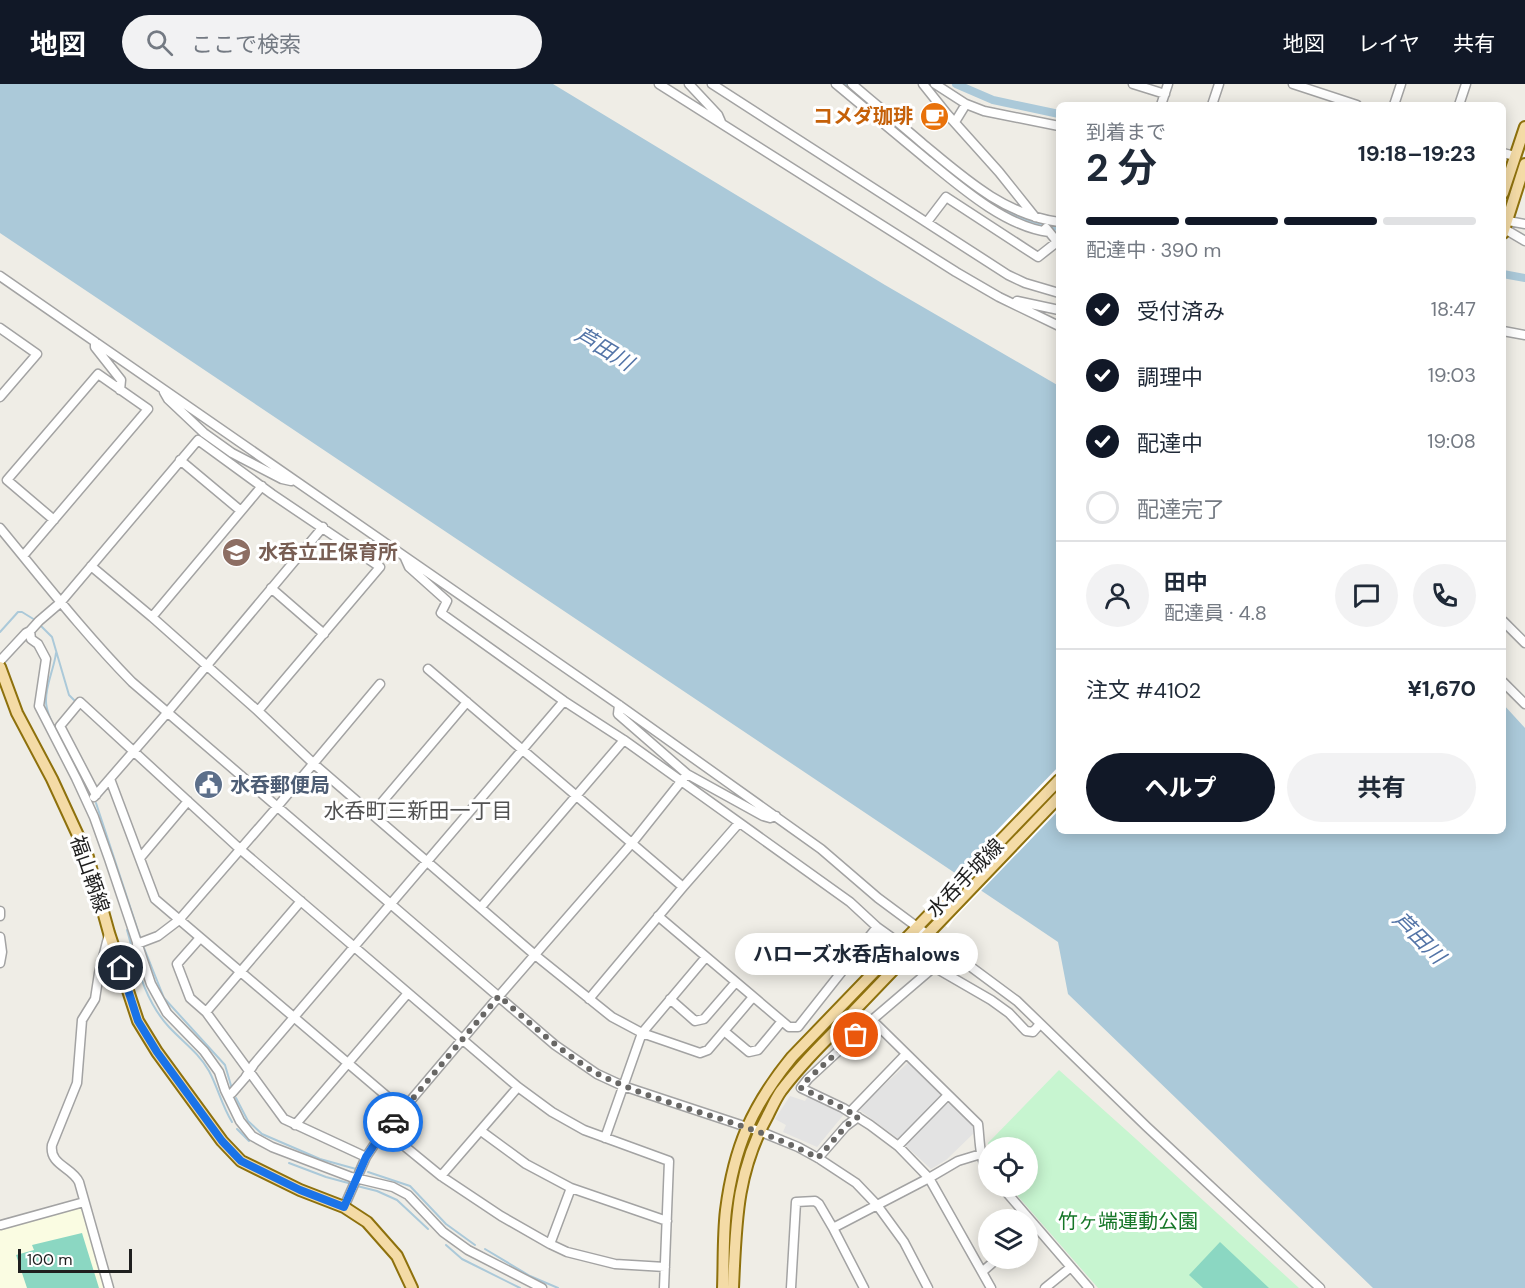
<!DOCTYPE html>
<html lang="ja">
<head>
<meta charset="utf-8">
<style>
  body { margin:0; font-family:"DM Sans","Noto Sans JP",sans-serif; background:#f2f2f3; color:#1f2937; height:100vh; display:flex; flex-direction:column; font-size:22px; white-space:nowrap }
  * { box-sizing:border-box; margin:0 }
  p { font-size:20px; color:#747a83 }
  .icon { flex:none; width:33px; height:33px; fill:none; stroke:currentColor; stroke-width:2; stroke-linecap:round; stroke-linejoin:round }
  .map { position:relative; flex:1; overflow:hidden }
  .details { position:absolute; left:1056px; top:18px; width:450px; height:732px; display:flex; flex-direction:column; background:#fff; border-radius:9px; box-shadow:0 3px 15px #0003 }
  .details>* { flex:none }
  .tools { position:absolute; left:978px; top:1053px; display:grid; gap:12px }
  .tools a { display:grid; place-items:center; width:60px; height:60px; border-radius:50%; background:#fff; box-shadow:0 3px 15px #0003; font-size:30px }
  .scale { position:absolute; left:18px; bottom:15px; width:114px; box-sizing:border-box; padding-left:6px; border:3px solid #1f1f1f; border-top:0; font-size:16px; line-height:21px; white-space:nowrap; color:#1f1f1f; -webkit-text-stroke:4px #fff; paint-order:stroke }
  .pin { position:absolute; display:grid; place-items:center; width:51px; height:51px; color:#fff; margin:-26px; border:3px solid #fff; border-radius:50%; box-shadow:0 2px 6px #0007 }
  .courier { position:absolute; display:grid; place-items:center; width:60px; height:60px; margin:-30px; border:4px solid #1a73e8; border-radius:50%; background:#fff; color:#222; box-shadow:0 2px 8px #0007 }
  .bubble { position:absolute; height:42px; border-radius:21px; background:#fff; box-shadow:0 3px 15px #0003; font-size:20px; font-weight:700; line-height:42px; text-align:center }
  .summary em { font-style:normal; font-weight:700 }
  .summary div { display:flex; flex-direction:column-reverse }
  .summary { display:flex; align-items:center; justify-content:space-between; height:102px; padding:0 30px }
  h1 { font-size:39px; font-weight:700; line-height:45px }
  .bar { display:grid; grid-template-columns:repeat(4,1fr); gap:9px 6px; align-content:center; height:72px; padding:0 30px }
  .bar i { height:8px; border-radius:4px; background:#e0e1e3 }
  .bar .current { background:#111827 }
  .bar p { grid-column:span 4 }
  .line { display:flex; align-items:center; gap:15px; padding:0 30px; border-top:2px solid #e0e1e3 }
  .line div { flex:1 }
  .round { display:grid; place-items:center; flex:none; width:63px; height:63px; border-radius:32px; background:#f2f2f3 }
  ol { padding:0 30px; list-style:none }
  li { display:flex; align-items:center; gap:18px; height:66px }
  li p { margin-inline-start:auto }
  li .icon { padding:6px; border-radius:50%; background:#111827; color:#fff; stroke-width:4 }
  li:last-child { color:#747a83 }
  li i { width:33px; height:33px; border:3px solid #e0e1e3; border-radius:50% }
  .action { display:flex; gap:12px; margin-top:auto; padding:12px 30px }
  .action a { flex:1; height:69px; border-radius:36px; background:#111827; color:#fff; font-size:24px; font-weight:700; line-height:69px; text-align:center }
  .action a+a { background:#f2f2f3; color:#1f2937 }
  header { display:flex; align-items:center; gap:36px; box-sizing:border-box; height:84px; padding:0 30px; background:#111827; color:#fff }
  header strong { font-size:28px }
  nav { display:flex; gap:33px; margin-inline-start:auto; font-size:21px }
  .search { width:420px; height:54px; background:#f2f2f3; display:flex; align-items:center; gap:15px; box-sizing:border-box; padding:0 21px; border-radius:33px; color:#747a83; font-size:22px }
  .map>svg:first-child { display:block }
</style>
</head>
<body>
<header>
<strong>地図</strong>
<div class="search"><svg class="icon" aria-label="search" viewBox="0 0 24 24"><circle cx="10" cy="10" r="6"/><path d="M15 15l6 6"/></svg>ここで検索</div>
<nav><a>地図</a><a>レイヤ</a><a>共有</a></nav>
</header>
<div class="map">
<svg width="1525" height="1204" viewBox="0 0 1525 1204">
  <rect width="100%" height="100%" fill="#efede6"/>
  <!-- education -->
  <path fill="#fafce2" d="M 79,1123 L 81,1124 L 106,1204 L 0,1204 L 0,1144 Z"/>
  <!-- park -->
  <path fill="#c7f5d0" d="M 1059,986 L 1136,1055 L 1299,1204 L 1098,1204 L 1010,1103 L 1028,1102 L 1028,1064 L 989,1063 L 988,1059 Z"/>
  <!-- pitch -->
  <path fill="#8bd7c2" d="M 82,1149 L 99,1204 L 27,1204 L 16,1171 L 34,1166 L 32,1161 Z
    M 1220,1158 L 1269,1204 L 1203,1204 L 1189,1191 Z"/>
  <!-- parking -->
  <path fill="#e3e3e3" d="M 909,978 L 940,1008 L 941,1014 L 900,1056 L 858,1025 Z
    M 790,1012 L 805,1017 L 808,1012 L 845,1029 L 817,1063 L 783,1048 L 786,1041 L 775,1035 Z
    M 944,1019 L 952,1020 L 974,1041 L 975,1048 L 946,1076 L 931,1085 L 905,1061 Z"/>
  <!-- water -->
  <path fill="#abc9d9" d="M 0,0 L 553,0 L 885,201 L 1059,302 L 1059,747 L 1503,747 L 1503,620 L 1525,644 L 1525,1204 L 1373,1204 L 1068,910 L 1058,858 L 0,149 Z"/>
  <!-- pier -->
  <path fill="#fff" d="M 1059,682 L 1059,726 L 954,835 L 948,844 L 922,822 L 931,815 Z"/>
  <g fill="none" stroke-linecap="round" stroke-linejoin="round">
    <!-- stream -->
    <path stroke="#abc9d9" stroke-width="2" d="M 0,548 L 18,528 L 22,528 L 35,536 L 52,553 L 69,611 L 75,617
      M 56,569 C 54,585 46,600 46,616 C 45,635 74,679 84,697
      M 96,719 L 140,853
      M 127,846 C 137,881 144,916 169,943 C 183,958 199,969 209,987 C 218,1004 222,1022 232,1038
      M 144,864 L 164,914 L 225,981 L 232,1005
      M 236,1014 L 248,1037 L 262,1050 L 320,1075 L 356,1085
      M 237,1045 L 249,1057
      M 289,1079 L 326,1093 L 352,1100
      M 368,1088 L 410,1102 L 446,1140 L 475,1161
      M 357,1102 L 377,1107 L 397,1116 L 428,1145
      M 446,1161 L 462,1175 L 520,1204
      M 485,1165 L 530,1192 L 558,1204"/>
    <!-- canal -->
    <path stroke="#abc9d9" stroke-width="8" d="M 843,0 C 864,17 884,33 904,50 C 949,89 997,137 1059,143
      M 956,0 L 993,16 L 1059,30
      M 1503,190 L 1525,194"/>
    <defs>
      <path id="minor" d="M 659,0 L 956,188 L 999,213 L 1059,242
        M 689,0 L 718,31 L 721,38
        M 712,0 L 1008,191 L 1025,199 L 1059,209
        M 836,0 C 866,25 895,49 925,74 C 958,101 1005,143 1049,148
        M 852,0 C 875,20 899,39 922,59 C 963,93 1004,131 1059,138
        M 923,0 L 947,30 L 999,88 L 1035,133
        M 935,0 L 966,20 L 984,27 L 1059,42
        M 1133,0 L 1165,10
        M 1293,0 L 1357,21
        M 1161,21 L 1168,0
        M 1212,21 L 1219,0
        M 1394,21 L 1401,0
        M 1459,21 L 1466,0
        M 955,38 L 966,20
        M 1503,69 L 1515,72
        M 1503,136 L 1525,140
        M 927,138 L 946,113 L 1038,173 L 1057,158
        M 1046,144 L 1059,160
        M 1503,144 L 1525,157
        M 0,192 L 619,621 L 821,765 L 878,814 L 1017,917 L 1147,1043 L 1320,1204
        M 1017,217 L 1059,226
        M 0,244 L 37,270 L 0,313
        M 1503,247 L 1525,251
        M 95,258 L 95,263 L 121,296 L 120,306
        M 164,308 L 168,315 L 204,349 L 232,369 L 282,395 L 291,397
        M 180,376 L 241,427
        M 262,402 L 152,533 L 258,627 L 314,680 L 535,871 L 612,933 L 642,949 L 700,969 L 708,966 L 753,913
        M 0,444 C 43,496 84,549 132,598 L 555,961 L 597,990 L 623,1002 L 759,1047 L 798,1063 L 818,1074 L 856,1099 L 877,1121 L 904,1158 L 928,1204
        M 23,472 L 148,325 L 98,290 L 7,396 L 54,436
        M 405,474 L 409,483 L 447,517 L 441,529 L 564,617 L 624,656 L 850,818 L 877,843 L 891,853
        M 91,482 L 152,533
        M 271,504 L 324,550
        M 1503,537 L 1525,559
        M 30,547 L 31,555 L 38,560 L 46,575 L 39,622 L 76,694 L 94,733 L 109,775 L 151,900 L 167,929 L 204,967 L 219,988 L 225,1006 L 240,1037 L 252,1052 L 272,1063 L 351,1093 L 393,1103 L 408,1111 L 443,1148 L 468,1166 L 542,1204
        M 0,577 L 26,549 L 30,547 L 39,537 L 60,519 L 198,356 L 272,410 L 380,483 L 258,627
        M 428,585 L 683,803
        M 1503,598 L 1525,620
        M 619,621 L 618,630 L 687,690 L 763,732 L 770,734 L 776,732
        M 110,695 L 155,815 L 403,1026
        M 96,711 L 60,642 L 80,618 L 241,766 L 518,1003 L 552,1028 L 584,1046 L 669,1077 L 664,1204
        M 94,713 L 167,629 L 323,443
        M 372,730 L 467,618
        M 140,774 L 188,717
        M 481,823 L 624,656
        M 0,827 L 0,832
        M 658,832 L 789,943 L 798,943 L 877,843
        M 0,853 L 2,868 L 0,879
        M 200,854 L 177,880 L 190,914 L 206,928 L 284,1035 L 366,1073
        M 137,860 L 158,852 L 179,836 L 277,723 L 380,600
        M 920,873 L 934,883
        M 589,915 L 683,803 L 739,739
        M 670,915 L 695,937 L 704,935 L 736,898
        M 206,928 L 301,817
        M 872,936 L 978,1040 C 980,1056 979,1074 988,1087
        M 724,947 L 749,968 L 758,966 L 782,937
        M 232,1009 L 245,994 L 254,980 L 564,617
        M 850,1028 L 906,970
        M 295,1041 L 408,909
        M 386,1047 L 441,1092 L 501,1132 L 550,1160 L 571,1104 L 526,1080 L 481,1047
        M 605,1054 L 642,949 L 706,873
        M 898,1062 L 948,1011
        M 818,1074 L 846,1042 L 858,1033
        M 441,1092 L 518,1003
        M 1001,1102 L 1089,1204
        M 571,1104 L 667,1137
        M 344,1123 L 366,1073 L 378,1055 L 499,912 L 632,759 L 687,690
        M 1,1141 L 84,1118
        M 1028,1149 L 1035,1143
        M 550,1160 L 567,1168 L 615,1180 L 665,1183
        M 998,1174 L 982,1188 L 929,1094 L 898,1062 L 870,1041 L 843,1024 L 801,1004 L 808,995 L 872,936 L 934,883 L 991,916 L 1009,929 L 1026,947 L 1033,948 L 1040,940
        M 982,1188 L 991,1204
        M 109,1204 L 79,1098 C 72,1083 49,1081 52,1061 L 77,999 L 82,936 L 95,915 L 99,889 L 109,850
        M 791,1204 L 796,1118 L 815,1117 L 819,1120 L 833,1144
        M 864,1204 L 833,1144 L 929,1094 L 958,1077 L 981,1070
        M 1045,1204 L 1071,1183"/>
      <path id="major" d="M 1503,109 L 1525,43
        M 1503,149 L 1525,80
        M 0,583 L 17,629 L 52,695 L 88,773 L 109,849 L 138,937 L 157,968 L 222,1057 L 241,1077 L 300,1106 L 344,1123 L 367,1138 L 397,1172 L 412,1204
        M 723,1204 C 724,1178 723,1151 726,1126 C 734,1063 752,1022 792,973 L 1059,696
        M 733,1204 C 736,1139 736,1089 768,1031 C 772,1023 776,1014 781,1007 C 796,987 813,969 830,952 L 1059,713"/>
    </defs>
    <!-- minor casing -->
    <use href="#minor" stroke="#a3a3a3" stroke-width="11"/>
    <!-- major casing -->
    <use href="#major" stroke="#8e710d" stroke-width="14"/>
    <!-- minor -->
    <use href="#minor" stroke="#fff" stroke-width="8"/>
    <!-- major -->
    <use href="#major" stroke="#f4dba6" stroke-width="10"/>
  </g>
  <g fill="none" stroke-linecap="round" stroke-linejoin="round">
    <!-- done -->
    <path stroke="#686765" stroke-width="6" stroke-dasharray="0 10.8" d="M 393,1038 L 499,912 C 524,934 549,957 576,976 C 584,981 591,987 600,991 C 670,1025 749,1037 818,1074 L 846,1042 L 858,1033 L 843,1024 L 801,1004 L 808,995 L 856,951"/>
    <!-- route -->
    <path stroke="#1a73e8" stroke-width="8" d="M 121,884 L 138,937 L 157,968 L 222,1057 L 241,1077 L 300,1106 L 344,1123 L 366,1073 L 378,1055 L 393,1038"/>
  </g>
  <!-- icons -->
  <defs>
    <symbol id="cafe-disc" viewBox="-11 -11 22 22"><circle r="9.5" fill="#e8710a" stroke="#fff"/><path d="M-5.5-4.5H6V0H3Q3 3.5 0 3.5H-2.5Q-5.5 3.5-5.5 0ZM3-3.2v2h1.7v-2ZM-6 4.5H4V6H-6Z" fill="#fff"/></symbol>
    <symbol id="school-disc" viewBox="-11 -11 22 22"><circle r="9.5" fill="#8d6e63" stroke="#fff"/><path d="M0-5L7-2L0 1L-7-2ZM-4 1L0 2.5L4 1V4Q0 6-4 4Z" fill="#fff"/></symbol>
    <symbol id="civic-disc" viewBox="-11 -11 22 22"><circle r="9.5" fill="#5c6f8a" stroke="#fff"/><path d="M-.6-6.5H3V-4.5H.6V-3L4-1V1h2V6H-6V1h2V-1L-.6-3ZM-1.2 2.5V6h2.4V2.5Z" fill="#fff"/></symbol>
  </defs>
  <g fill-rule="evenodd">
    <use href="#cafe-disc" x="918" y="16" width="33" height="33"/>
    <use href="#school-disc" x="220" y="452" width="33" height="33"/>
    <use href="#civic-disc" x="192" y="684" width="33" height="33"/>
  </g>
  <g text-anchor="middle" stroke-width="6" stroke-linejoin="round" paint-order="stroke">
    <!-- food labels -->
    <g font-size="20" font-weight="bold" fill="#c56008" stroke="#fff" text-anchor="end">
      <text x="913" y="39">コメダ珈琲</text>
    </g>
    <!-- education labels -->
    <g font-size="20" font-weight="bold" fill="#785e54" stroke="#fff" text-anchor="start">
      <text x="258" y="475">水呑立正保育所</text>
    </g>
    <!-- service labels -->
    <g font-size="20" font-weight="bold" fill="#4e5e75" stroke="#fff" text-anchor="start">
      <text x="230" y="708">水呑郵便局</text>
    </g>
    <!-- street labels -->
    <g font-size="20" fill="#1f1f1f" stroke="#fff">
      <text transform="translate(90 790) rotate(71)" y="7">福山鞆線</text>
      <text transform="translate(965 794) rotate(-46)" y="7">水呑手城線</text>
    </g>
    <!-- park labels -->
    <g font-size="20" fill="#157627" stroke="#fff">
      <text x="1128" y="1144">竹ヶ端運動公園</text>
    </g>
    <!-- water labels -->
    <g font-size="21" font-style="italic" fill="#5374a7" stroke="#fff">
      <text transform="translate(604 265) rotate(31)" y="7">芦田川</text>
      <text transform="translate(1419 854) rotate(45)" y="7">芦田川</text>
    </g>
    <!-- neighbourhood labels -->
    <g font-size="21" fill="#525252" stroke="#fff">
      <text x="418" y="734">水呑町三新田一丁目</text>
    </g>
  </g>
</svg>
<div class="tools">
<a><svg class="icon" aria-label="locate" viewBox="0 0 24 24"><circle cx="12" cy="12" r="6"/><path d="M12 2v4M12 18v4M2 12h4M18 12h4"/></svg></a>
<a><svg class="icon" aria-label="layers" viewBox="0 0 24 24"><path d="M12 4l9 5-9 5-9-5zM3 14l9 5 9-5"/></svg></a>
</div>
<div class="scale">100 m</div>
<div class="pin" style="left:856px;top:951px;background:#ea580c"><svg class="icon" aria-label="bag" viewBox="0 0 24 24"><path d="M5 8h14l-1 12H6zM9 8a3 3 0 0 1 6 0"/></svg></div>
<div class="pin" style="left:121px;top:884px;background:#1f2937"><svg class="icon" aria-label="home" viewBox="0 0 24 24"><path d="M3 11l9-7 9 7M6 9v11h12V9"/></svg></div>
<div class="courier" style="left:393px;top:1038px"><svg class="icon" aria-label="car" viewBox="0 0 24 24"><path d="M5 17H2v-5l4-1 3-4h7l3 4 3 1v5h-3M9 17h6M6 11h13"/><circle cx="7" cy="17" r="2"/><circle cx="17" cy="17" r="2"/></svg></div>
<div class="bubble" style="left:735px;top:849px;width:243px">ハローズ水呑店halows</div>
<section class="details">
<div class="summary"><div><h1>2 分</h1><p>到着まで</p></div><em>19:18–19:23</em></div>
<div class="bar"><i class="current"></i><i class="current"></i><i class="current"></i><i></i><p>配達中 · 390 m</p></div>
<ol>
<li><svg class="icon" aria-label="check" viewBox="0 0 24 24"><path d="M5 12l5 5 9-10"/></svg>受付済み<p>18:47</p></li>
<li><svg class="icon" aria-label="check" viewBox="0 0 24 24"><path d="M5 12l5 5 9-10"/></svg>調理中<p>19:03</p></li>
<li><svg class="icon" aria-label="check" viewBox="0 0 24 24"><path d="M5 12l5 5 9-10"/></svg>配達中<p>19:08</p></li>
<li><i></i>配達完了</li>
</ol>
<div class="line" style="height:108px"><a class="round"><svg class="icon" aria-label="person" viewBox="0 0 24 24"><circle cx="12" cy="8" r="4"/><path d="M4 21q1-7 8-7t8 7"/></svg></a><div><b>田中</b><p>配達員 · 4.8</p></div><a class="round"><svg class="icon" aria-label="chat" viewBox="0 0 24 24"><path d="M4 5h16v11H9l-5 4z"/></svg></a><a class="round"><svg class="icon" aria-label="phone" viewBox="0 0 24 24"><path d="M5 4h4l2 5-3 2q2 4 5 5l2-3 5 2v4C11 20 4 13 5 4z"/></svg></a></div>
<div class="line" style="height:78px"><div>注文 #4102</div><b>¥1,670</b></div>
<div class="action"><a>ヘルプ</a><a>共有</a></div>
</section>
</div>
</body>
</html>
